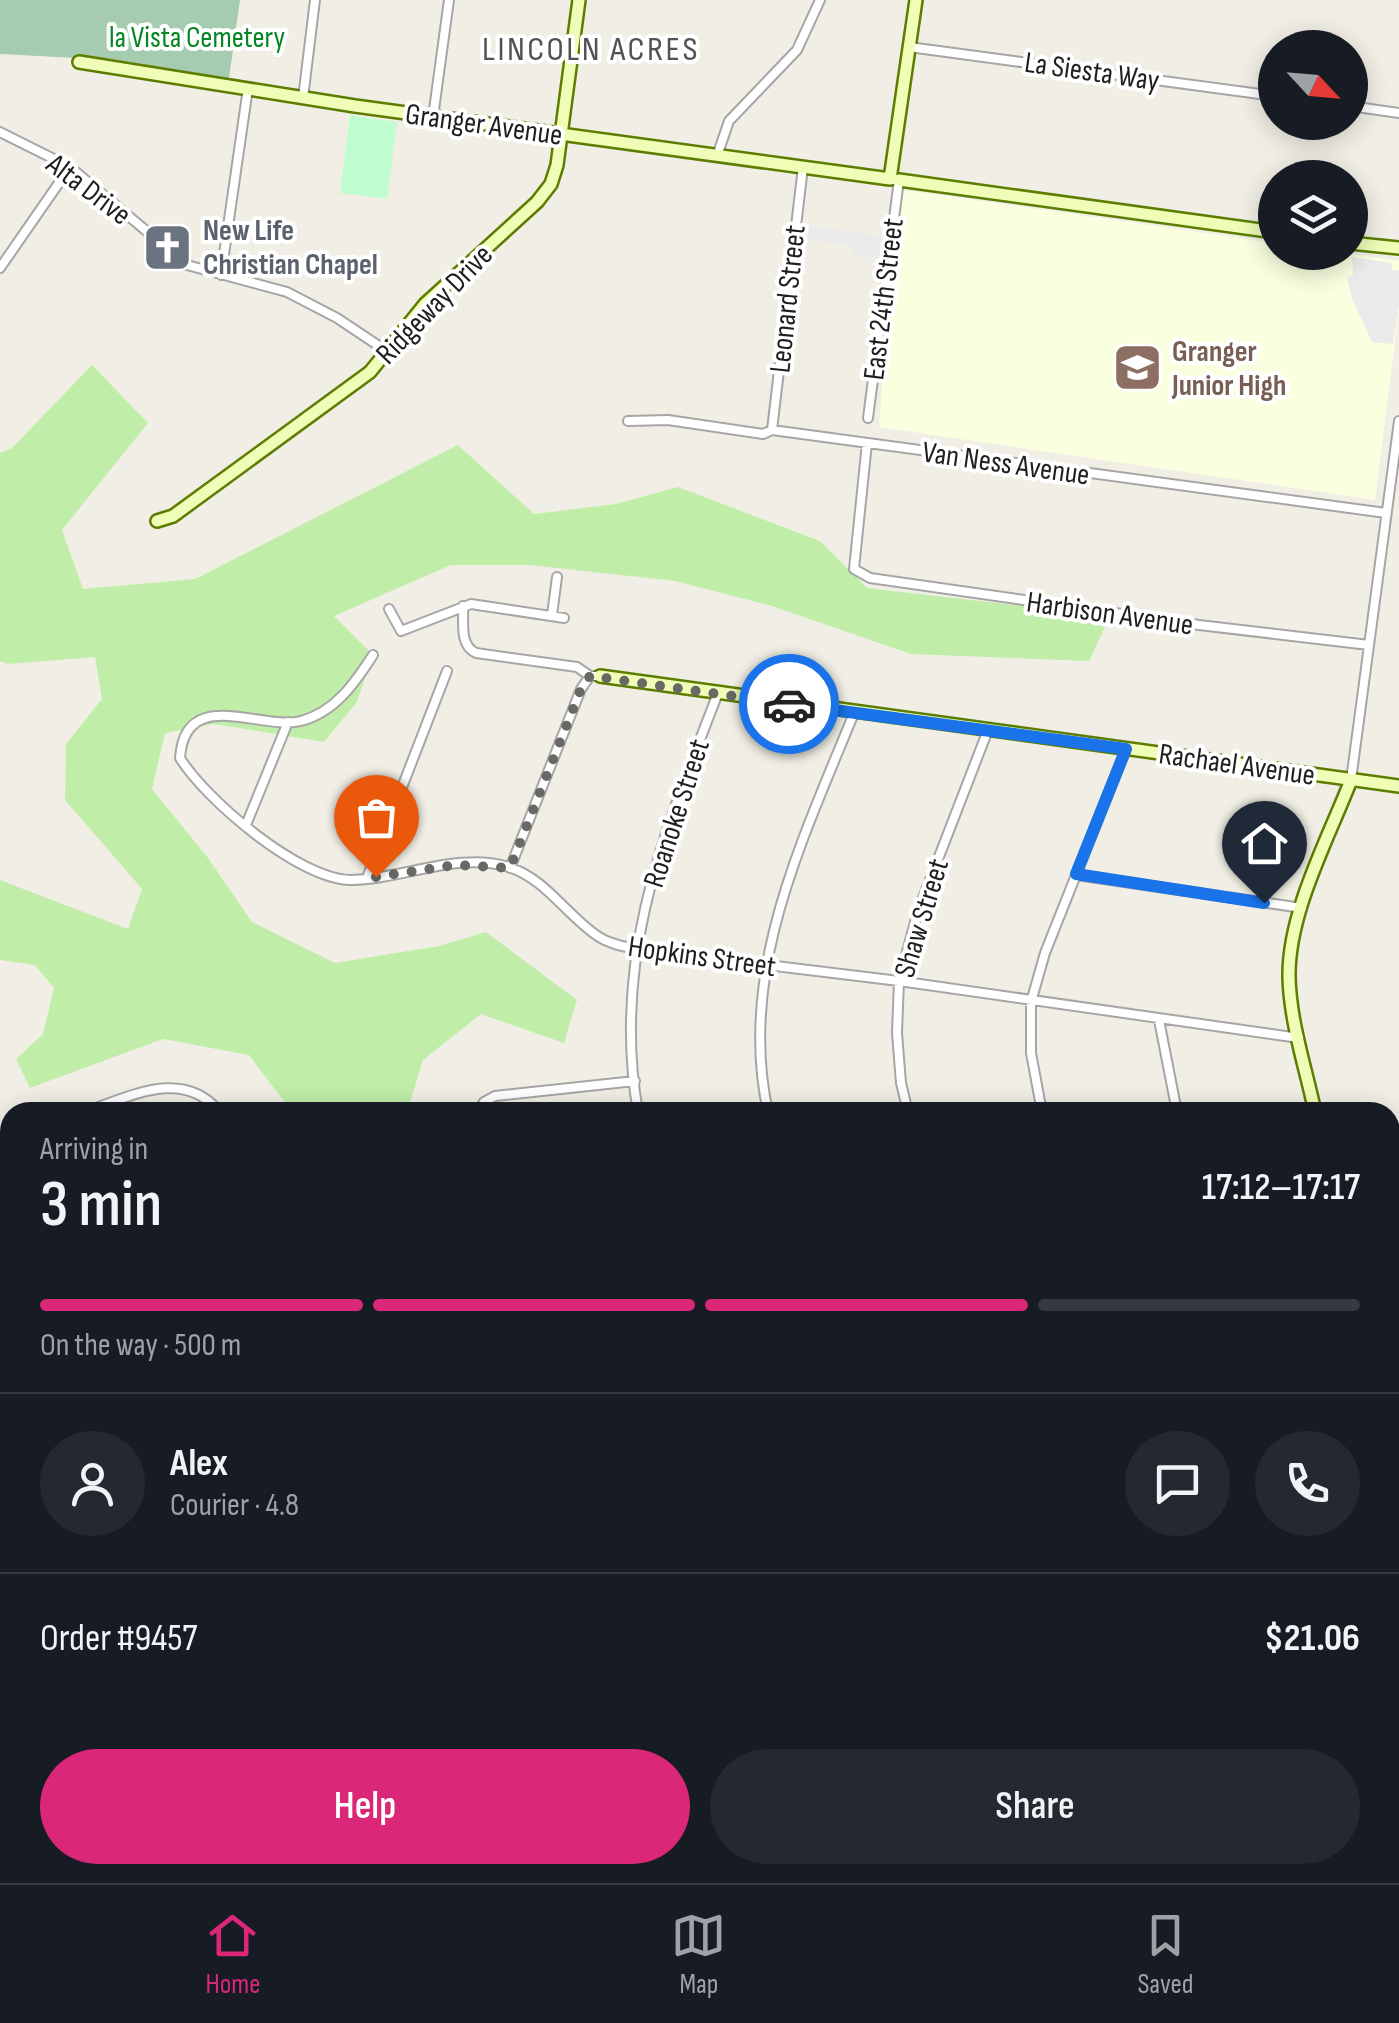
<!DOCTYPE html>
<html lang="en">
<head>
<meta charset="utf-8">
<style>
  body { margin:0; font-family:"Sofia Sans Condensed",sans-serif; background:#242831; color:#f1f3f6; height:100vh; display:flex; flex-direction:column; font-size:38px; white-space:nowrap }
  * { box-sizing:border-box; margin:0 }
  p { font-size:32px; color:#9ea1a6 }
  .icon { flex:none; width:55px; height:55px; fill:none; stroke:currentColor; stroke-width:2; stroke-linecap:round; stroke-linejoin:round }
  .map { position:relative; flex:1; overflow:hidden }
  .sheet { position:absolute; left:0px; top:1102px; width:1400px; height:782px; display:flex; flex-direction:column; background:#171b24; border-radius:30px 30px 0 0; box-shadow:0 5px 25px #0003 }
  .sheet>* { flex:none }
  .needle { width:65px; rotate:116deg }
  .buttons { position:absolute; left:1258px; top:30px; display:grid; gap:20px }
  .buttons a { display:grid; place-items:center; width:110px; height:110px; border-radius:50%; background:#171b24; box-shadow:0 5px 25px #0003; font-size:50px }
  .pin { position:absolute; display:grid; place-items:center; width:85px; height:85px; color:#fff; margin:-102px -42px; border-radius:50% 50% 50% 0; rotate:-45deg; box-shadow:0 0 10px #0007 }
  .pin .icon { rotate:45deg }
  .courier { position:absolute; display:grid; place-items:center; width:100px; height:100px; margin:-50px; border:8px solid #1a73e8; border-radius:50%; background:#fff; color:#222; box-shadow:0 2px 12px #0007 }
  .headline em { font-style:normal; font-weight:600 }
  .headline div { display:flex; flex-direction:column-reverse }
  .headline { display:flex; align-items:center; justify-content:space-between; height:170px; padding:0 40px }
  h1 { font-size:65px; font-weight:600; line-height:75px }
  .bar { display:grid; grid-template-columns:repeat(4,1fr); gap:15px 10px; align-content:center; height:120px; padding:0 40px }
  .bar i { height:12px; border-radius:8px; background:#363941 }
  .bar .on { background:#db2777 }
  .bar p { grid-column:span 4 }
  .line { display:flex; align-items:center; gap:25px; padding:0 40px; border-top:2px solid #363941 }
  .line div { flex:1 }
  .round { display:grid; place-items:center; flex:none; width:105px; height:105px; border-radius:52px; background:#242831 }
  .primary-button { display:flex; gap:20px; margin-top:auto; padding:20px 40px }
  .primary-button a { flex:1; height:115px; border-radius:60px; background:#db2777; color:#fff; font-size:40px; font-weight:600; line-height:115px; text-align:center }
  .primary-button a+a { background:#242831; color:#f1f3f6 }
  .tabs { display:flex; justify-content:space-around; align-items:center; height:140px; border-top:2px solid #363941; background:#171b24; font-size:28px; color:#9ea1a6 }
  .tabs a { display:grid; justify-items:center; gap:5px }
  .tabs .on { color:#db2777 }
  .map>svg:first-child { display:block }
</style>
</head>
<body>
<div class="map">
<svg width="1399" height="1883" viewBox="0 0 1399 1883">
  <rect width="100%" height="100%" fill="#f1efe5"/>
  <!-- education -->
  <path fill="#faffe0" d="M 897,189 L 1275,243 L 1275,252 L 1339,252 L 1399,261 L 1399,310 L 1375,500 L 879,427 Z
    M 73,1875 L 328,1875 L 332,1883 L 72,1883 Z"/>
  <!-- grass -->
  <path fill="#c0eea8" d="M 92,365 L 148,423 L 62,530 L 83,589 L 195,579 L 458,445 L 534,514 L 616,504 L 678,487 L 820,541 L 867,588 L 1110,616 L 1089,661 L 911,654 L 772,606 L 675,581 L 530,565 L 451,565 L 334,616 L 373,655 L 357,702 L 324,742 L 214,724 L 165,733 L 152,789 L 208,858 L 252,922 L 335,963 L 439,946 L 486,932 L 577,1000 L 564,1043 L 481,1014 L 423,1060 L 407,1112 L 292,1112 L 249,1055 L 163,1039 L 30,1088 L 16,1059 L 43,1034 L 54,988 L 35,965 L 0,960 L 0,880 L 128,929 L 142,889 L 65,800 L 66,744 L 102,699 L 95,657 L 8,664 L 0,661 L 0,453 L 12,448 Z"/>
  <!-- cemetery -->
  <path fill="#a5cbb0" d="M 0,0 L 240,0 L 229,78 L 115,60 L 0,54 Z"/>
  <!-- park -->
  <path fill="#c0fdce" d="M 350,115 L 397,122 L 387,199 L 340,193 Z"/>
  <!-- parking -->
  <path fill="#ebebeb" d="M 807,226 L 886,236 L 884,254 L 878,253 L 877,259 L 854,256 L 855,251 L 850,249 L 850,245 L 809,240 L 810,234 L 806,233 Z
    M 1352,257 L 1392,263 L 1392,271 L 1399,270 L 1399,306 L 1393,344 L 1372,342 L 1353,301 L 1347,278 L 1353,275 Z"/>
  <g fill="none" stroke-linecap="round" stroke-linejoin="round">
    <defs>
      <path id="street" d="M 909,47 L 1275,96
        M 303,98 L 315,0
        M 1350,106 L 1399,113
        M 433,117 L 449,0
        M 0,132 L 70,167 L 187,265 L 287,292 L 337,318 L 388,352
        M 717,156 L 729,121 L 797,50 L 820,0
        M 0,268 L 70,167
        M 221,275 L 248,88
        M 868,418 L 899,180 L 894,180
        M 628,421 L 668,420 L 763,434 L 772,430 L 1386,513
        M 772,430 L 803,167
        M 867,443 L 854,569 L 870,578 L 1199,625 L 1369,645
        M 463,606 C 464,623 459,645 476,653 L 577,667 L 590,676
        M 389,609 L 401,631 L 471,604 L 564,618
        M 552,615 L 557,577
        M 373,655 C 355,683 335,712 301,721 C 261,731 185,685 180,758 C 206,800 299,879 350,880 C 401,880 458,851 509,867 C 546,879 567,916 599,937 C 610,944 622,946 635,949 L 899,981 L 1299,1038
        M 1351,780 L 1399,421
        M 246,825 L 288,722
        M 510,868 L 581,689 L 590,676 L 600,676
        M 1076,875 L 1302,908
        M 367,878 L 447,671
        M 1159,1020 L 1177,1112
        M 84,1112 C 130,1097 182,1067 220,1112
        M 477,1112 L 484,1102 L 495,1096 L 635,1081
        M 638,1112 C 611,959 664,833 718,693
        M 768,1112 C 737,972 803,839 854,713
        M 908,1112 L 901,1083 L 897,1033 L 899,981 L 918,911 L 988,730
        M 1042,1112 L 1031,1053 L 1031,1002 L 1045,953 L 1126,749
        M 1390,1139 L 1399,1137
        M 0,1141 L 10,1137
        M 1390,1270 L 1399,1268
        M 1390,1540 L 1399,1538
        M 1390,1861 L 1399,1862
        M 662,1883 L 664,1875
        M 797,1883 L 798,1875
        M 928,1883 L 929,1875
        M 1065,1883 L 1066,1875"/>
      <path id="secondary" d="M 79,62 L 355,106 L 890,179 L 916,0
        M 899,180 L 1275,232
        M 1350,243 L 1399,248
        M 157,521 L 173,516 L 370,372 L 425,304 L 537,202 L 551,184 L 557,165 L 579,0
        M 600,676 L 1399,786
        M 1315,1112 C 1306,1069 1290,1022 1289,977 C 1288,913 1328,839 1351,780
        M 1390,1407 L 1399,1405
        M 0,1446 L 10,1449
        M 0,1461 L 10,1465
        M 0,1766 L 10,1764
        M 59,1883 L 60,1875
        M 478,1883 L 494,1875
        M 1332,1883 L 1334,1875"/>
    </defs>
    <!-- street casing -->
    <use href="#street" stroke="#a6a6a6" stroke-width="12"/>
    <!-- secondary casing -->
    <use href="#secondary" stroke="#5d7d00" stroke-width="16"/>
    <!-- street -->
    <use href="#street" stroke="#fff" stroke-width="8"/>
    <!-- secondary -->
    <use href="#secondary" stroke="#effdb7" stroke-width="11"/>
  </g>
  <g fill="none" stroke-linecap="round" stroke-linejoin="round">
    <!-- done -->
    <path stroke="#686864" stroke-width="10" stroke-dasharray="0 18" d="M 376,877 L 456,865 L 510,868 L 581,689 L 590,676 L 789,704"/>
    <!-- route -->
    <path stroke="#1a73e8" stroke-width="12" d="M 789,704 L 1126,749 L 1076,874 L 1264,903"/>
  </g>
  <!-- icons -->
  <defs>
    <symbol id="church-square" viewBox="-11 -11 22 22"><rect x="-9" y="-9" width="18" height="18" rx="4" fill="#6b7280" stroke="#fff"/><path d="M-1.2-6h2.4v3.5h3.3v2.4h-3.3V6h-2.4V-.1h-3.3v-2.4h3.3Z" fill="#fff"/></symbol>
    <symbol id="school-square" viewBox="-11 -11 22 22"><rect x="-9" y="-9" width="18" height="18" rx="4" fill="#8d6e63" stroke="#fff"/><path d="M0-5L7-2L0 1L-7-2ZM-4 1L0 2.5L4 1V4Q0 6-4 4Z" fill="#fff"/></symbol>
  </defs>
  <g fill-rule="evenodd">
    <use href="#church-square" x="140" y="220" width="55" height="55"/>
    <use href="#school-square" x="1110" y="340" width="55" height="55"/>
  </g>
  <g text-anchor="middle" stroke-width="8" stroke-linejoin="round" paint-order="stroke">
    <!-- park labels -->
    <g font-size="30" fill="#058623" stroke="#fff">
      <text x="197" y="47">la Vista Cemetery</text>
    </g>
    <!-- street labels -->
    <g font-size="30" fill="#1f1f1f" stroke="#fff">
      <text transform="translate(1092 71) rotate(8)" y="10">La Siesta Way</text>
      <text transform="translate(484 124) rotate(8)" y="10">Granger Avenue</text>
      <text transform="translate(89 189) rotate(37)" y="10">Alta Drive</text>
      <text transform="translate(787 299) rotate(-84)" y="10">Leonard Street</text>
      <text transform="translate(883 299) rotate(-83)" y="10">East 24th Street</text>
      <text transform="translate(434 304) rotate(-46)" y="10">Ridgeway Drive</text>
      <text transform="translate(1006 463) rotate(8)" y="10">Van Ness Avenue</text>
      <text transform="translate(1110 613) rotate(8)" y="10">Harbison Avenue</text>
      <text transform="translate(1237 764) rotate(8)" y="10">Rachael Avenue</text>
      <text transform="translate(676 813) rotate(-72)" y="10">Roanoke Street</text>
      <text transform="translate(921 918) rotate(-73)" y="10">Shaw Street</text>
      <text transform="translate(702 956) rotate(8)" y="10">Hopkins Street</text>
    </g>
    <!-- worship labels -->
    <g font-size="30" font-weight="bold" fill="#5b616d" stroke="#fff" text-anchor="start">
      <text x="203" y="240">New Life<tspan x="203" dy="34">Christian Chapel</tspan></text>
    </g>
    <!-- education labels -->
    <g font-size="30" font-weight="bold" fill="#785e54" stroke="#fff" text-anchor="start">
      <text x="1172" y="361">Granger<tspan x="1172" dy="34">Junior High</tspan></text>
    </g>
    <!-- quarter labels -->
    <g font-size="35" letter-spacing="2.5" fill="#525252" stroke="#fff">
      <text x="591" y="60">LINCOLN ACRES</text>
    </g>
  </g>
</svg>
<div class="buttons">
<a><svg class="needle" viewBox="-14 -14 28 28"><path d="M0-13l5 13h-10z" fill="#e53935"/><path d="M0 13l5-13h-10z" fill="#9ea1a6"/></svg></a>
<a><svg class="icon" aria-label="layers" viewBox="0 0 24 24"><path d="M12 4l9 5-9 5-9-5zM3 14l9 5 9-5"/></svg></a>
</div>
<div class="pin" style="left:376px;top:877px;background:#ea580c"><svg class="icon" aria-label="bag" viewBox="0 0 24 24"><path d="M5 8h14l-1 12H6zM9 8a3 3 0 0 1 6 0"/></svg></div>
<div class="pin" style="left:1264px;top:903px;background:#1f2937"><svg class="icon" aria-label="home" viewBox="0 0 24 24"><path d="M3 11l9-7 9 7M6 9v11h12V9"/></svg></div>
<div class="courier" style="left:789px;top:704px"><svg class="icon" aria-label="car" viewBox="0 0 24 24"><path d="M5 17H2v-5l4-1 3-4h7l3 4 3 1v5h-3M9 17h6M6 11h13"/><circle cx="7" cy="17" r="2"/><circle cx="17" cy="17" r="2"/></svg></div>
<section class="sheet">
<div class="headline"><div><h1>3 min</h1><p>Arriving in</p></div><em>17:12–17:17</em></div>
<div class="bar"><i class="on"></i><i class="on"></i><i class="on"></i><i></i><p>On the way · 500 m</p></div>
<div class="line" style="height:180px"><a class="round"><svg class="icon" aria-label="person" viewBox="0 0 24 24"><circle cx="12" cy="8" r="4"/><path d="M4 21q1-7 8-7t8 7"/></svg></a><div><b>Alex</b><p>Courier · 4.8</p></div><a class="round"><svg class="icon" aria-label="chat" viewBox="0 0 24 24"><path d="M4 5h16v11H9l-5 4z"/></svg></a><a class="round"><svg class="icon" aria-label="phone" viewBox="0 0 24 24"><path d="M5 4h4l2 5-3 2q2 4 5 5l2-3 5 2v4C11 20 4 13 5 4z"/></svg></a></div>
<div class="line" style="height:130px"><div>Order #9457</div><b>$21.06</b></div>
<div class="primary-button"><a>Help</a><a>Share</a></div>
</section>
</div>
<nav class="tabs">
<a class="on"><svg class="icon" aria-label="home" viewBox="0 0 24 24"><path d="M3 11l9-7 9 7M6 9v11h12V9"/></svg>Home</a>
<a><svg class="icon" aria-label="map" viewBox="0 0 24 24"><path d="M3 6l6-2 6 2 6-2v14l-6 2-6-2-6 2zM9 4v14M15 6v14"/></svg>Map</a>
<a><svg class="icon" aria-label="saved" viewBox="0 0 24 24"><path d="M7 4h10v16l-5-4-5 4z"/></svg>Saved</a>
</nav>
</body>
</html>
